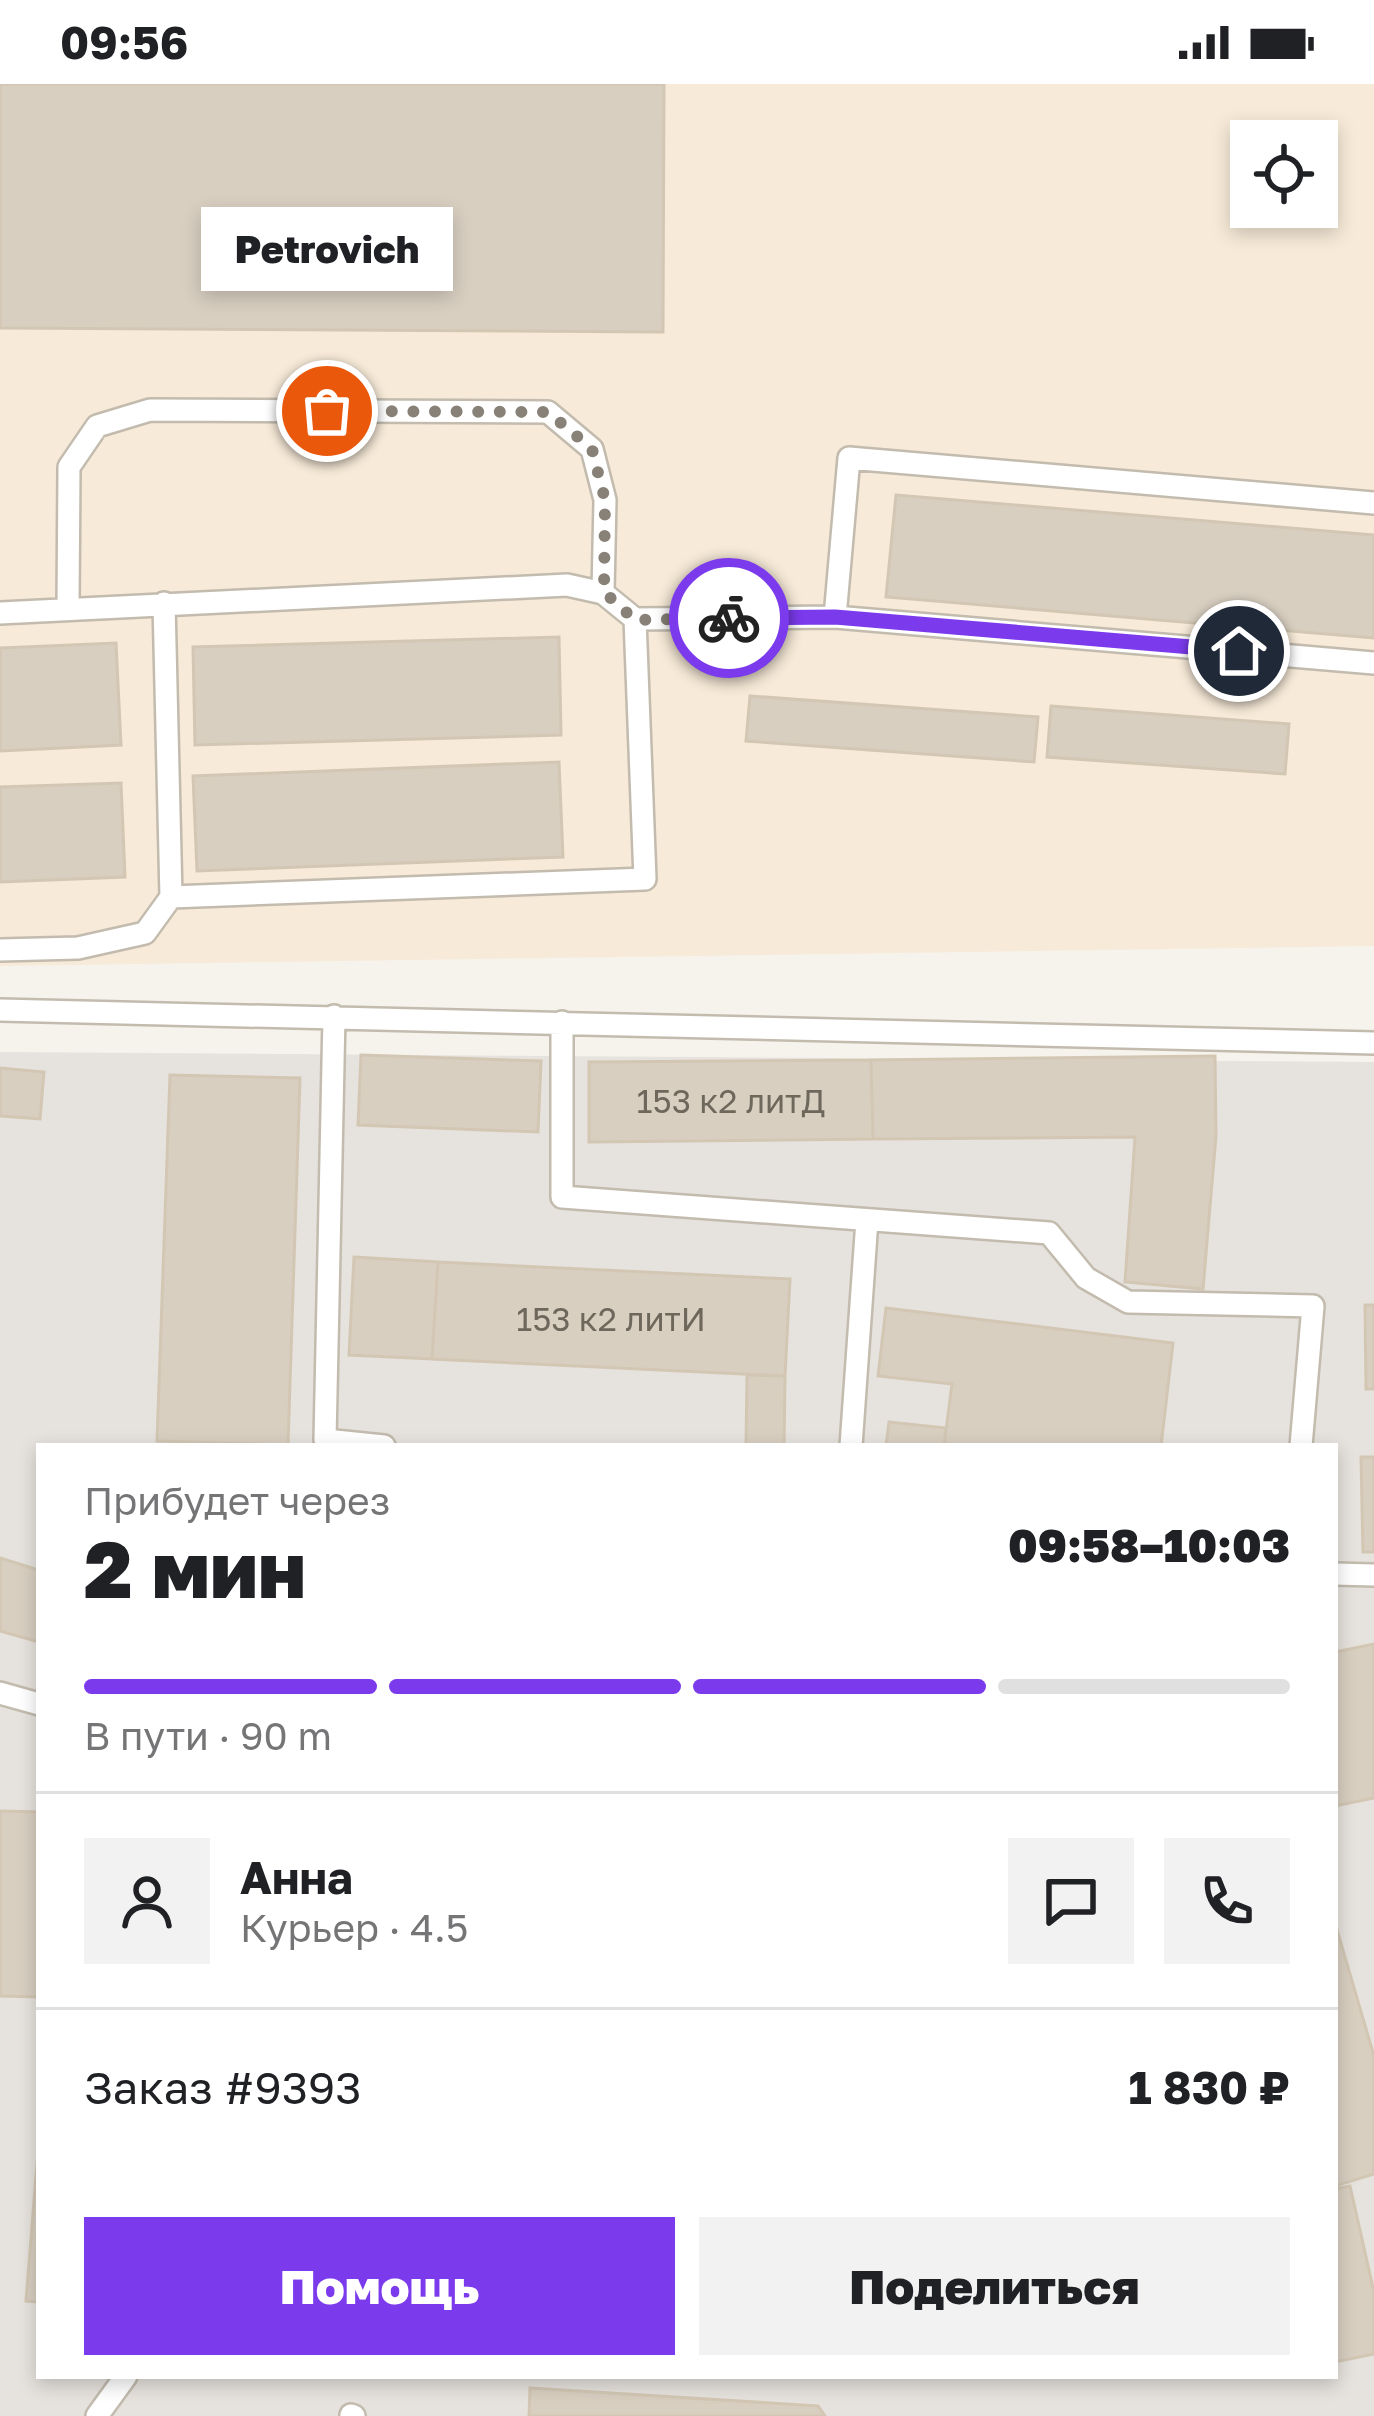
<!DOCTYPE html>
<html lang="ru">
<head>
<meta charset="utf-8">
<style>
  body { margin:0; font-family:"Golos Text",sans-serif; background:#f2f2f2; color:#202124; height:100vh; display:flex; flex-direction:column; font-size:45px; white-space:nowrap }
  * { box-sizing:border-box; margin:0 }
  p { font-size:39px; color:#757577 }
  .icon { flex:none; width:66px; height:66px; fill:none; stroke:currentColor; stroke-width:2; stroke-linecap:round; stroke-linejoin:round }
  .map { position:relative; flex:1; overflow:hidden }
  .sheet { position:absolute; left:36px; top:1359px; width:1302px; height:936px; display:flex; flex-direction:column; background:#fff; border-radius:0px; box-shadow:0 6px 18px #0003 }
  .sheet>* { flex:none }
  .buttons { position:absolute; left:1230px; top:36px; display:grid; gap:24px }
  .buttons a { display:grid; place-items:center; width:108px; height:108px; border-radius:0px; background:#fff; box-shadow:0 6px 18px #0003; font-size:60px }
  .pin { position:absolute; display:grid; place-items:center; width:102px; height:102px; color:#fff; margin:-51px; border:6px solid #fff; border-radius:50%; box-shadow:0 3px 12px #0007 }
  .courier { position:absolute; display:grid; place-items:center; width:120px; height:120px; margin:-60px; border:9px solid #7c3aed; border-radius:50%; background:#fff; color:#222; box-shadow:0 3px 15px #0007 }
  .bubble { position:absolute; height:84px; border-radius:0px; background:#fff; box-shadow:0 6px 18px #0003; font-size:39px; font-weight:800; line-height:84px; text-align:center }
  .summary em { font-style:normal; font-weight:800 }
  .summary div { display:flex; flex-direction:column-reverse }
  .summary { display:flex; align-items:center; justify-content:space-between; height:204px; padding:0 48px }
  h1 { font-size:78px; font-weight:800; line-height:90px }
  .bar { display:grid; grid-template-columns:repeat(4,1fr); gap:18px 12px; align-content:center; height:144px; padding:0 48px }
  .bar i { height:15px; border-radius:9px; background:#e0e0e0 }
  .bar .on { background:#7c3aed }
  .bar p { grid-column:span 4 }
  .line { display:flex; align-items:center; gap:30px; padding:0 48px; border-top:3px solid #e0e0e0 }
  .line div { flex:1 }
  .round { display:grid; place-items:center; flex:none; width:126px; height:126px; border-radius:0px; background:#f2f2f2 }
  .button { display:flex; gap:24px; margin-top:auto; padding:24px 48px }
  .button a { flex:1; height:138px; border-radius:0px; background:#7c3aed; color:#fff; font-size:48px; font-weight:800; line-height:138px; text-align:center }
  .button a+a { background:#f2f2f2; color:#202124 }
  .status { display:flex; justify-content:space-between; align-items:center; height:84px; padding:0 60px; background:#fff; direction:ltr }
  .status svg { height:33px; fill:currentColor }
  .map>svg:first-child { display:block }
</style>
</head>
<body>
<div class="status"><b>09:56</b><svg viewBox="0 0 49 12"><path d="M0 12V9h3v3zM5 12V6h3v6zM10 12V3h3v9zM15 12V0h3v12zM26 1h20v11H26zM47 4h2v5h-2z"/></svg></div>
<div class="map">
<svg width="1374" height="2332" viewBox="0 0 1374 2332">
  <rect width="100%" height="100%" fill="#f6f3ec"/>
  <!-- commercial -->
  <path fill="#f7ead8" fill-rule="evenodd" d="M 0,0 L 1374,0 L 1374,862 L 0,882 ZM 1251,57 L 1317,57 L 1317,123 L 1251,123 Z"/>
  <!-- industrial -->
  <path fill="#e6e2dd" fill-rule="evenodd" d="M 0,968 L 1374,978 L 1374,2332 L 0,2332 ZM 39,1362 L 1335,1362 L 1335,2292 L 39,2292 Z"/>
  <!-- building -->
  <path fill="#d8cfc1" stroke="#d3c7b4" stroke-width="3" d="M 0,0 L 664,0 L 663,248 L 0,244 Z
    M 896,411 L 1374,451 L 1374,554 L 886,513 Z
    M 559,553 L 561,651 L 195,661 L 193,563 Z
    M 116,559 L 121,661 L 0,667 L 0,564 Z
    M 750,612 L 1038,633 L 1034,678 L 746,657 Z
    M 1051,622 L 1289,640 L 1285,690 L 1047,673 Z
    M 559,678 L 563,773 L 197,787 L 193,692 Z
    M 121,699 L 125,793 L 0,798 L 0,703 Z
    M 361,971 L 541,977 L 538,1048 L 358,1041 Z
    M 1215,972 L 1216,1052 L 1203,1205 L 1125,1198 L 1135,1053 L 873,1055 L 871,976 Z
    M 871,976 L 873,1055 L 589,1058 L 589,978 Z
    M 0,984 L 44,988 L 40,1035 L 0,1032 Z
    M 170,991 L 300,994 L 288,1361 L 157,1357 Z
    M 354,1173 L 438,1178 L 432,1275 L 349,1271 Z
    M 438,1178 L 790,1195 L 785,1292 L 432,1275 Z
    M 1365,1221 L 1374,1221 L 1374,1305 L 1366,1305 Z
    M 886,1224 L 1173,1259 L 1161,1362 L 944,1362 L 952,1300 L 878,1292 Z
    M 747,1291 L 785,1292 L 784,1362 L 746,1362 Z
    M 889,1338 L 946,1344 L 944,1362 L 886,1362 Z
    M 1361,1373 L 1374,1373 L 1374,1468 L 1363,1468 Z
    M 0,1474 L 39,1486 L 39,1558 L 0,1547 Z
    M 1374,1560 L 1374,1714 L 1335,1722 L 1335,1568 Z
    M 0,1727 L 39,1728 L 39,1913 L 0,1912 Z
    M 1335,1839 L 1374,1972 L 1374,2090 L 1335,2102 Z
    M 39,2054 L 39,2218 L 26,2217 Z
    M 1350,2102 L 1374,2208 L 1374,2270 L 1335,2278 L 1335,2105 Z
    M 530,2304 L 818,2322 L 825,2332 L 529,2332 Z"/>
  <g fill="none" stroke-linecap="round" stroke-linejoin="round">
    <defs>
      <path id="service" d="M 1374,419 L 849,374 L 835,533 L 1374,579
        M 68,523 L 69,383 L 97,342 L 150,326 L 548,328 L 592,365 L 605,416 L 603,509
        M 0,529 L 567,501 L 603,509 L 635,535 L 645,795 L 171,813
        M 635,535 L 835,533
        M 0,866 L 78,864 L 145,849 L 171,813 L 164,519
        M 0,926 L 1374,959
        M 334,932 L 325,1356 L 384,1362
        M 562,938 L 562,1113 L 1049,1149 L 1086,1194 L 1128,1218 L 1313,1222 L 1301,1362
        M 851,1362 L 867,1136
        M 1335,1490 L 1374,1491
        M 0,1609 L 39,1620
        M 351,2331 L 354,2332
        M 97,2332 L 126,2292"/>
    </defs>
    <!-- service casing -->
    <use href="#service" stroke="#c2bbae" stroke-width="26"/>
    <!-- service -->
    <use href="#service" stroke="#fff" stroke-width="21"/>
  </g>
  <g fill="none" stroke-linecap="round" stroke-linejoin="round">
    <!-- done -->
    <path stroke="#878178" stroke-width="12" stroke-dasharray="0 21.6" d="M 327,327 L 548,328 L 592,365 L 605,416 L 604,508 L 635,536 L 729,534"/>
    <!-- route -->
    <path stroke="#7c3aed" stroke-width="15" d="M 729,534 L 835,533 L 1239,567"/>
  </g>
  <g text-anchor="middle" stroke-width="9" stroke-linejoin="round" paint-order="stroke">
    <!-- number labels -->
    <g font-size="33" fill="#6e675b">
      <text x="731" y="1029">153 к2 литД</text>
      <text x="611" y="1247">153 к2 литИ</text>
    </g>
  </g>
</svg>
<div class="buttons">
<a><svg class="icon" aria-label="locate" viewBox="0 0 24 24"><circle cx="12" cy="12" r="6"/><path d="M12 2v4M12 18v4M2 12h4M18 12h4"/></svg></a>
</div>
<div class="pin" style="left:327px;top:327px;background:#ea580c"><svg class="icon" aria-label="bag" viewBox="0 0 24 24"><path d="M5 8h14l-1 12H6zM9 8a3 3 0 0 1 6 0"/></svg></div>
<div class="pin" style="left:1239px;top:567px;background:#1f2937"><svg class="icon" aria-label="home" viewBox="0 0 24 24"><path d="M3 11l9-7 9 7M6 9v11h12V9"/></svg></div>
<div class="courier" style="left:729px;top:534px"><svg class="icon" aria-label="bike" viewBox="0 0 24 24"><circle cx="6" cy="16" r="4"/><circle cx="18" cy="16" r="4"/><path d="M6 16l4-8h5l3 8M10 8l3 8H6M13 5h3"/></svg></div>
<div class="bubble" style="left:201px;top:123px;width:252px">Petrovich</div>
<section class="sheet">
<div class="summary"><div><h1>2 мин</h1><p>Прибудет через</p></div><em>09:58–10:03</em></div>
<div class="bar"><i class="on"></i><i class="on"></i><i class="on"></i><i></i><p>В пути · 90 m</p></div>
<div class="line" style="height:216px"><a class="round"><svg class="icon" aria-label="person" viewBox="0 0 24 24"><circle cx="12" cy="8" r="4"/><path d="M4 21q1-7 8-7t8 7"/></svg></a><div><b>Анна</b><p>Курьер · 4.5</p></div><a class="round"><svg class="icon" aria-label="chat" viewBox="0 0 24 24"><path d="M4 5h16v11H9l-5 4z"/></svg></a><a class="round"><svg class="icon" aria-label="phone" viewBox="0 0 24 24"><path d="M5 4h4l2 5-3 2q2 4 5 5l2-3 5 2v4C11 20 4 13 5 4z"/></svg></a></div>
<div class="line" style="height:156px"><div>Заказ #9393</div><b>1 830 ₽</b></div>
<div class="button"><a>Помощь</a><a>Поделиться</a></div>
</section>
</div>
</body>
</html>
